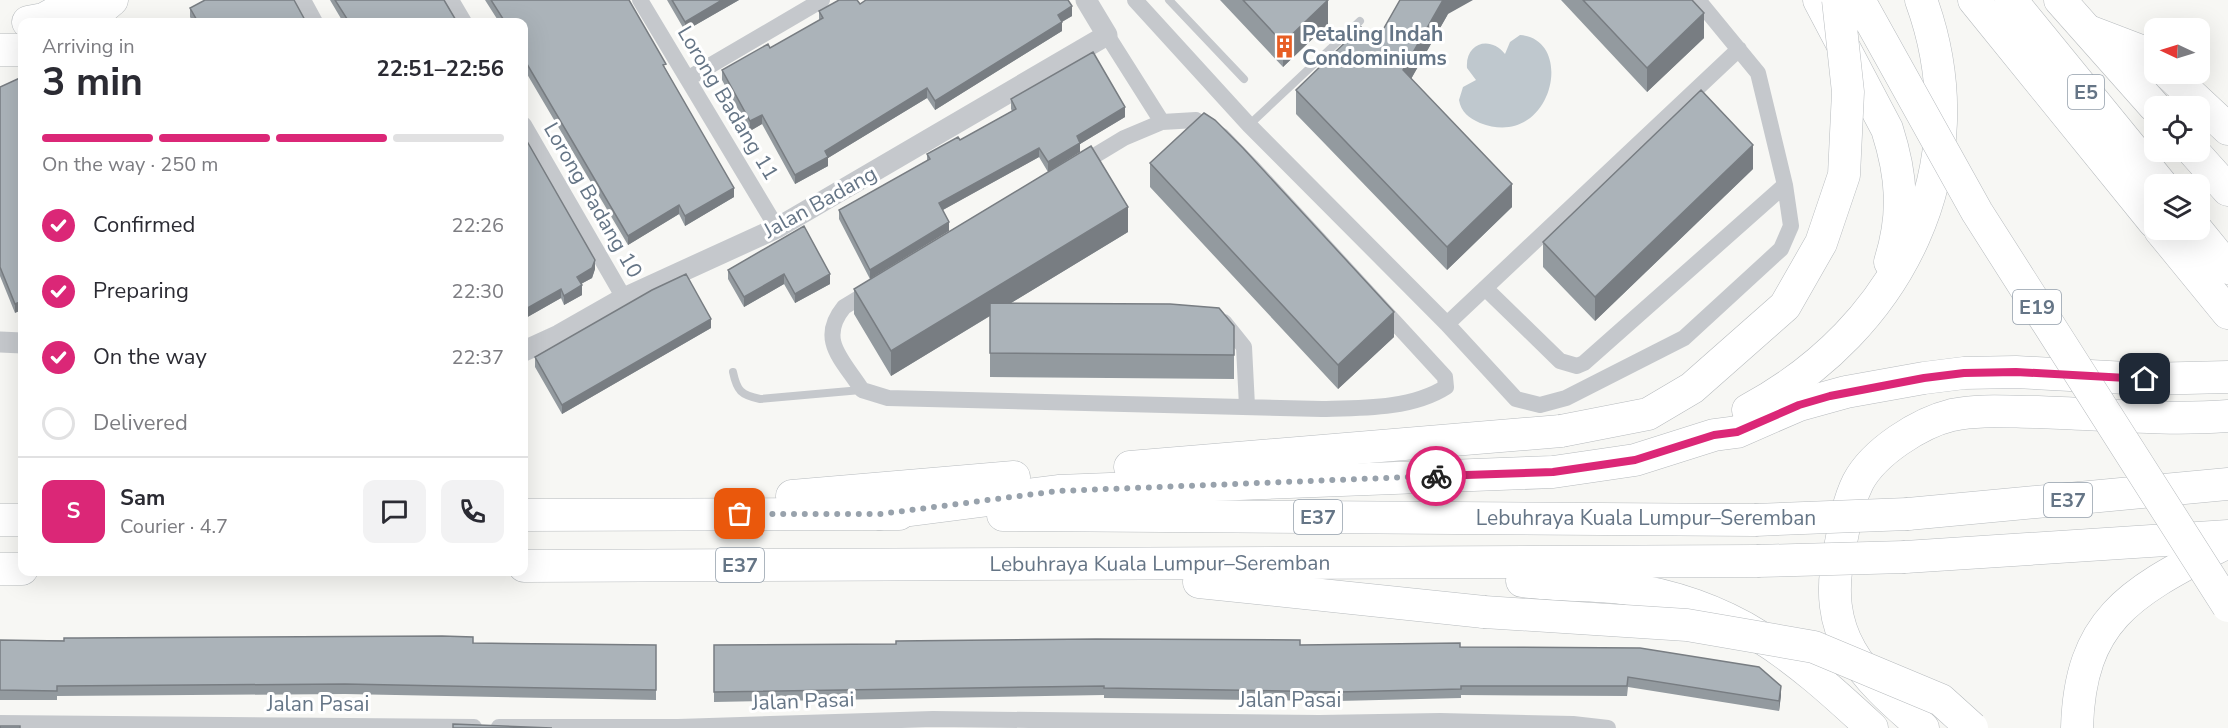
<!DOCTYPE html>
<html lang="en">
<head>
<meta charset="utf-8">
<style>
  body { margin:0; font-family:"Nunito Sans",sans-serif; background:#f2f2f3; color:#2b2b33; height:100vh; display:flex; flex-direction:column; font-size:22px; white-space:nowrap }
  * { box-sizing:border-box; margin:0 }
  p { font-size:20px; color:#7c7c81 }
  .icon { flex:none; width:33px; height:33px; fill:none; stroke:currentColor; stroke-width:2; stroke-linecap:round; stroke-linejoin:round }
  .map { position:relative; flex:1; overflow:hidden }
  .sheet { position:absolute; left:18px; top:18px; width:510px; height:558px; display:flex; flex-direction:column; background:#fff; border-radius:12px; box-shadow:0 6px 24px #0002 }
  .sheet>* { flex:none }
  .needle { width:39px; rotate:274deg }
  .controls { position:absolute; left:2144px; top:18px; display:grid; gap:12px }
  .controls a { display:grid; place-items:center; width:66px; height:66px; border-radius:12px; background:#fff; box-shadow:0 6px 24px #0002; font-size:30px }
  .pin { position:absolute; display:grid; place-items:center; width:51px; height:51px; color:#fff; margin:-26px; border-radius:12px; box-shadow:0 3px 9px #0006 }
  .courier { position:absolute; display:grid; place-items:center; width:60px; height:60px; margin:-30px; border:4px solid #db2777; border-radius:50%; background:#fff; color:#222; box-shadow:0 2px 8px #0007 }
  .overview em { font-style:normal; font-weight:700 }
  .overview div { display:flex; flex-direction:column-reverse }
  .overview { display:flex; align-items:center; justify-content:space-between; height:102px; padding:0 24px }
  h1 { font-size:39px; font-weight:700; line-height:45px }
  .bar { display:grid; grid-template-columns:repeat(4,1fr); gap:9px 6px; align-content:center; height:72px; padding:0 24px }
  .bar i { height:8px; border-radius:4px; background:#e1e1e2 }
  .bar .selected { background:#db2777 }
  .bar p { grid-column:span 4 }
  .line { display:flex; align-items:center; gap:15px; padding:0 24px; border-top:2px solid #e1e1e2 }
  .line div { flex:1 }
  .round { display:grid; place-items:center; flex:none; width:63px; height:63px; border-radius:12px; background:#f2f2f3 }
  ol { padding:0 24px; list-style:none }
  li { display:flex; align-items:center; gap:18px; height:66px }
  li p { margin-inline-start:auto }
  li .icon { padding:6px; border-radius:50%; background:#db2777; color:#fff; stroke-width:4 }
  li:last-child { color:#7c7c81 }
  li i { width:33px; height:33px; border:3px solid #e1e1e2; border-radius:50% }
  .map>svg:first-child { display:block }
</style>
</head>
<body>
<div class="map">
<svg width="2228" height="728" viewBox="0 0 2228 728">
  <rect width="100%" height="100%" fill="#f7f7f4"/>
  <!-- water -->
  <path fill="#bfc8ce" d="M 1520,35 C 1577,39 1552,151 1480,123 C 1469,118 1461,112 1459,100 L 1463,87 L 1476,80 L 1467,68 C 1465,43 1490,35 1505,54 L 1510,42 Z"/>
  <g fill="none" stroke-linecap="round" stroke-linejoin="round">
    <defs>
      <g id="motorway">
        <path d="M 1819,0 L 1887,129 C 1902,176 1905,214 1890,262"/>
        <path d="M 1974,0 L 2154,222"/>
        <path d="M 2011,0 L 2161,184"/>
        <path d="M 2060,0 L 2154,106"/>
        <path d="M 28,22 L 44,19 L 78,0"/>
        <path d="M 86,22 L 112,0"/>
        <path d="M 2091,32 L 2146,53 L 2154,60"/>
        <path d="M 0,50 L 22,50"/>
        <path d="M 2169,74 L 2228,129"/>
        <path d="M 2194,152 L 2228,190"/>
        <path d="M 2160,230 L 2228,313"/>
        <path d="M 2197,230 L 2228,268"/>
        <path d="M 1748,410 C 1899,329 1982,167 1921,0"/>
        <path d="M 1130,467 L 1561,431"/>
        <path d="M 792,496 L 1014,477"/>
        <path d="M 880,514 L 1058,491 L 1553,472 L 1635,460 L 1714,435 L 1737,432 L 1799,405 L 1846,392 L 1924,378 L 1964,373 L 2016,372 L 2145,379 L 2228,377"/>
        <path d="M 1908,514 L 2228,484"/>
        <path d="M 524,515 L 899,514"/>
        <path d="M 1003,515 L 1755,520"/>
        <path d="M 0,520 L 22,520"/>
        <path d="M 1905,557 L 2228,536"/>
        <path id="s1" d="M 524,566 L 1757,561"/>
        <path d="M 0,569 L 22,569"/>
        <path d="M 1522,581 C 1555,586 1589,584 1622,588 C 1733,603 1793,655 1872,728"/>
        <path d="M 1199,582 L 1484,612"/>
        <path d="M 1923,728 C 1861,674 1820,636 1840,548 C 1844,526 1848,502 1858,482 C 1874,452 1919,423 1952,415 C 1980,409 2010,412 2038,412 C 2101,414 2164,421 2228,416"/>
        <path d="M 2077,728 C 2080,617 2133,592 2222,545"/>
      </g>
    </defs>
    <!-- motorway casing -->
    <use href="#motorway" stroke="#b7bbbe" stroke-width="33"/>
    <!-- service -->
    <path stroke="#c5c8cc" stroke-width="8" d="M 1169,0 L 1244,79
      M 1249,125 L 1360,21
      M 733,372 C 737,391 741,395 760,399 L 861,390"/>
    <!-- minor -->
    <path stroke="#c5c8cc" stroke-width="16" d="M 303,0 L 315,22
      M 451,0 L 464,22
      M 640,0 L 777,228
      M 1135,0 L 1249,125 L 1447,324 L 1739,49
      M 1107,35 L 1162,122
      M 689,78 L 822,0
      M 1196,120 L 1222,136 L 1251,166 L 1445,377 L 1446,387 C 1412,409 1361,408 1322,409 L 888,398 L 862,390 C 843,360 817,340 844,307 L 1124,138 L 1162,122 Z
      M 524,125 L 624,298
      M 1485,288 L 1560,361 L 1577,366 L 1584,363 L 1785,185
      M 1217,322 L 1224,322 L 1244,347 L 1247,406
      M 1447,324 L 1516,399 L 1540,405 L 1566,398 L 1684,338 L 1781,249 L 1791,226 L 1785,185 L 1758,73 L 1698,0
      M 0,723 L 474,727
      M 499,727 L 678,727 L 933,719 L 1319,723 L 1440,721 L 1573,724 L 1608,728"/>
    <!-- tertiary -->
    <path stroke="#c5c8cc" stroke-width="21" d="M 0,342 L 22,343
      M 524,351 L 559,335 L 624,298 L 777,228 L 1107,35 L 1086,0"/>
    <!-- motorway -->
    <use href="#motorway" stroke="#fff" stroke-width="32"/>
    <defs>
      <path id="motorway-bridge" d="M 1859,0 L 1977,212 L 2228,606
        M 1561,431 L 1648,414 L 1692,388 L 1785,306 L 1821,243 L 1844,175 L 1848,92 L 1838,0
        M 1755,520 L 1908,514
        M 1757,561 L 1905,557
        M 1484,612 L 1687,625 L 1814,647 L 1941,700 L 1972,728"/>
    </defs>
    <!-- motorway-bridge casing -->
    <use href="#motorway-bridge" stroke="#b7bbbe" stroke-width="33" stroke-linecap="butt"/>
    <!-- motorway-bridge -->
    <use href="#motorway-bridge" stroke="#fff" stroke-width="32"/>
  </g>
  <!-- wall -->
  <path fill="#939a9f" d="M 330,0 L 444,0 L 457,22 L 343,22 Z
    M 485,0 L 629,0 L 734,197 L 685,226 L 679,214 L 628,245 L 524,69 L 524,22 L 499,22 Z
    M 667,0 L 739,0 L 685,31 Z
    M 1220,0 L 1328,0 L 1328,24 L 1283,67 Z
    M 1561,0 L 1692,0 L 1704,38 L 1647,92 Z
    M 860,4 L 1072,16 L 1062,22 L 1062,31 L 935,110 L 927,98 L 828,158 L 828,166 L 795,184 L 762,124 L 750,131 L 722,80 L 722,70 L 770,48 L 819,21 L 819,11 Z
    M 190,8 L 306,22 L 193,22 L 190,17 Z
    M 1448,14 L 1411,79 L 1512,207 L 1447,270 L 1296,114 L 1296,90 L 1376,42 Z
    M 22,77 L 15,313 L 0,276 L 0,87 Z
    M 1011,99 L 1125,117 L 1080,144 L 1048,172 L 1039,157 L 943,210 L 870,279 L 839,219 L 839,210 L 927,161 L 927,154 L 960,140 L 1012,111 L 1011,109 Z
    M 524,136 L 595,269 L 592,278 L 581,284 L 582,295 L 564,305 L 561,298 L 524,319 Z
    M 1150,163 L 1394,337 L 1338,389 L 1150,187 Z
    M 1753,169 L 1595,321 L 1543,267 L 1543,242 Z
    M 804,226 L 830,284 L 795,303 L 784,284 L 744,307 L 728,279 L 728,270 Z
    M 1128,232 L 1011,303 L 1234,326 L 1234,379 L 990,377 L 990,316 L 891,376 L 854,314 L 854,289 Z
    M 711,328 L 562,414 L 535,367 L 535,357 Z
    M 524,363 L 527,363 L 527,415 L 524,415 Z
    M 0,640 L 473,643 L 656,645 L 656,700 L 345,694 L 57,696 L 57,700 L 0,700 Z
    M 714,645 L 1300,645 L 1460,647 L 1781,695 L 1779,711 L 1628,687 L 1627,696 L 1461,695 L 1461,698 L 1338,701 L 1104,698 L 1104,695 L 714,702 Z"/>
  <!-- shaded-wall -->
  <path fill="#787d82" d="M 722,0 L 739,0 L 685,31 L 685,22 Z
    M 1328,0 L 1328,24 L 1283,67 L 1283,43 Z
    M 1443,0 L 1473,0 L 1448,14 L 1403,93 L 1403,70 Z
    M 1072,6 L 1072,16 L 1058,24 L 1058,15 Z
    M 1704,13 L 1704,38 L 1647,92 L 1647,68 Z
    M 1062,22 L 1062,31 L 935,110 L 935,101 Z
    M 927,88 L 927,98 L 828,158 L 828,166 L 795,184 L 795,175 L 825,151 Z
    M 1125,107 L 1125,117 L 1080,144 L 1080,152 L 1048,172 L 1048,162 L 1077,136 Z
    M 762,115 L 762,124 L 750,131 L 750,121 Z
    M 1753,145 L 1753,169 L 1595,321 L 1595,297 Z
    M 1039,148 L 1039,157 L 939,212 L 939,203 Z
    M 1512,184 L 1512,207 L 1447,270 L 1447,247 Z
    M 734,188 L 734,197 L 685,226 L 685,216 Z
    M 679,205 L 679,214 L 628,245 L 628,236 Z
    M 1128,207 L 1128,232 L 891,376 L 891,351 Z
    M 949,222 L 949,231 L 870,279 L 870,270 Z
    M 595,260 L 595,269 L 592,278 L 577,286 L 577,277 Z
    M 784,274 L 784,284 L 744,307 L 744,297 Z
    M 830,274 L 830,284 L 795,303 L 795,294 Z
    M 582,285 L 582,295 L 564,305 L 564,296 Z
    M 561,289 L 561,298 L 524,319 L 524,310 Z
    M 22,301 L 22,310 L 15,313 L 15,304 Z
    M 1394,312 L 1394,337 L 1338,389 L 1338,365 Z
    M 711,319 L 711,328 L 562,414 L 562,405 Z
    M 1781,686 L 1781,695 L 1779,711 L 1779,701 Z"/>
  <!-- building -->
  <path fill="#abb3b9" stroke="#787d82" stroke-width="1.5" d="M 205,0 L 294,0 L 306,22 L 198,22 L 190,8 Z
    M 335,0 L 444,0 L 457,22 L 349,22 Z
    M 491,0 L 629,0 L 666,64 L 663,65 L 734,188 L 685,216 L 679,205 L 628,236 L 524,59 L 524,22 L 505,22 Z
    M 672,0 L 722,0 L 685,22 Z
    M 839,0 L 857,0 L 860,4 L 866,0 L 1068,0 L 1072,6 L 1058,15 L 1062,22 L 935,101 L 927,88 L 825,151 L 828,157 L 795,175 L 762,115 L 750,121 L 722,70 L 768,44 L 770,48 L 823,18 L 819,11 Z
    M 1243,0 L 1328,0 L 1283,43 Z
    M 1400,0 L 1443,0 L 1403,70 L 1512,184 L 1447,247 L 1296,90 L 1361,27 L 1376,42 Z
    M 1583,0 L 1692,0 L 1704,13 L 1647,68 Z
    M 1093,52 L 1125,107 L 1077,136 L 1080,143 L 1048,162 L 1039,148 L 939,203 L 949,222 L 870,270 L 839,210 L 930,159 L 927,154 L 958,137 L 960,140 L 1016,109 L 1011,99 Z
    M 22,77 L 22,301 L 15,304 L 0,267 L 0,87 Z
    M 1701,90 L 1753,145 L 1595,297 L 1543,242 Z
    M 1204,113 L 1215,120 L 1243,148 L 1394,312 L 1338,365 L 1150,163 Z
    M 524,136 L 595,260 L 592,268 L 577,277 L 582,285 L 564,296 L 561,289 L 524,310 Z
    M 1091,146 L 1128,207 L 891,351 L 854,289 Z
    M 804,226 L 830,274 L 795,294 L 784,274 L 744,297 L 728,270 Z
    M 686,274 L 711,319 L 562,405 L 535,357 L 652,290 Z
    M 990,303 L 1170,304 L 1219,308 L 1234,326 L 1234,355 L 990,353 Z
    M 524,363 L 527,363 L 527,405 L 524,405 Z
    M 442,636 L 473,637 L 473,643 L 656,645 L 656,690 L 345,684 L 57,686 L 57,691 L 0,690 L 0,640 L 64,641 L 64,638 L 78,638 Z
    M 1096,639 L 1300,640 L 1300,645 L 1460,643 L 1460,647 L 1640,648 L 1759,667 L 1781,686 L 1779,701 L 1628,677 L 1627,686 L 1461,686 L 1461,689 L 1338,692 L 1104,688 L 1104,686 L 714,692 L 714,645 L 896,644 L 896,641 Z
    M 453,724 L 552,728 L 453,728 Z
    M 0,726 L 20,726 L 20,728 L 0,728 Z"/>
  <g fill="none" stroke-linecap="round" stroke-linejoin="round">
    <!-- done -->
    <path stroke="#98a2ac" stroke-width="6" stroke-dasharray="0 10.8" d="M 740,514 L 880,514 L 1058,491 L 1436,476"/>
    <!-- route -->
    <path stroke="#db2777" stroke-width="8" d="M 1436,476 L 1553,472 L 1635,460 L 1714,435 L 1737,432 L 1799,405 L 1830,396 L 1924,378 L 1964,373 L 2016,372 L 2145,379"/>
  </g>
  <!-- icons -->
  <defs>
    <symbol id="building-bare" viewBox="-9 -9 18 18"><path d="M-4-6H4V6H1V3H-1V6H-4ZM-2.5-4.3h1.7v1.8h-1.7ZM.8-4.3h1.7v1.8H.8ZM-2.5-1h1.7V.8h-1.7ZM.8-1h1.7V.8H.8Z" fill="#e75e24" stroke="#fff" stroke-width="2.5" paint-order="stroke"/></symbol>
  </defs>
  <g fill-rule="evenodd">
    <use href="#building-bare" x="1268" y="30" width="33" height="33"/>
  </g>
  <g text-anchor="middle" stroke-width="6" stroke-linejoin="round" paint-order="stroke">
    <!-- shield labels -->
    <g fill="#fff" stroke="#939eaa" stroke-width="1.5">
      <rect x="2068" y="75" width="36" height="34" rx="4.5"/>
      <rect x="2013" y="290" width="48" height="34" rx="4.5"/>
      <rect x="2044" y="483" width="48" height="34" rx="4.5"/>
      <rect x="1294" y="500" width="48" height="34" rx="4.5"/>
      <rect x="716" y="548" width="48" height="34" rx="4.5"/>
    </g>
    <g font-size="20" font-weight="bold" fill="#657586">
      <text x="2086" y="99">E5</text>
      <text x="2037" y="314">E19</text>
      <text x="2068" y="507">E37</text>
      <text x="1318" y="524">E37</text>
      <text x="740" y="572">E37</text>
    </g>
    <!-- poi labels -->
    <g font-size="21" font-weight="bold" fill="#657586" stroke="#fff" text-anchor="start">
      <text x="1302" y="41">Petaling Indah<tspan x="1302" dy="24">Condominiums</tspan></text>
    </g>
    <!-- street labels -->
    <g font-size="21" fill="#657586" stroke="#fff">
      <text transform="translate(728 103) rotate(59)" y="7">Lorong Badang 11</text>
      <text transform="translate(593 200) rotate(60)" y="7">Lorong Badang 10</text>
      <text transform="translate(820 202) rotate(-29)" y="7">Jalan Badang</text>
      <text x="1646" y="525">Lebuhraya Kuala Lumpur–Seremban</text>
      <text dy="7" stroke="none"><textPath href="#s1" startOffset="636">Lebuhraya Kuala Lumpur–Seremban</textPath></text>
      <text x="1290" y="707">Jalan Pasai</text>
      <text transform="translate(803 701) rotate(-2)" y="7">Jalan Pasai</text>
      <text x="318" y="711">Jalan Pasai</text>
    </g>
  </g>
</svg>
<div class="controls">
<a><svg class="needle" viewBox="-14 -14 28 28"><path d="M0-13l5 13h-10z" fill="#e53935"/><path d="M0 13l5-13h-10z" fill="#7c7c81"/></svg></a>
<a><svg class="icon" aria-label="locate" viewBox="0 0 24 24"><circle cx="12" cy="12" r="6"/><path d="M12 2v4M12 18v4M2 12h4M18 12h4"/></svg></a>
<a><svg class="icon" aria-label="layers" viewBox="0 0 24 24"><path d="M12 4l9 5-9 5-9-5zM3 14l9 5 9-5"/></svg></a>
</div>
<div class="pin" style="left:740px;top:514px;background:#ea580c"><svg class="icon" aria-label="bag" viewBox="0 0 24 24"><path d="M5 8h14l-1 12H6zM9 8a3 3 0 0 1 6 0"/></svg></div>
<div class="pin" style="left:2145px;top:379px;background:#1f2937"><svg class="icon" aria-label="home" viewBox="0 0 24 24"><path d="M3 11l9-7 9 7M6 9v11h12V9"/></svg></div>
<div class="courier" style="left:1436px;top:476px"><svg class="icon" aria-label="bike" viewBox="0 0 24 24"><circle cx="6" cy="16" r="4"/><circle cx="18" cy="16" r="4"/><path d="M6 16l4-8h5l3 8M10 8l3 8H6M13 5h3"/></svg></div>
<section class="sheet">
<div class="overview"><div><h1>3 min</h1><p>Arriving in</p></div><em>22:51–22:56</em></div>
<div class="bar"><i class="selected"></i><i class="selected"></i><i class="selected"></i><i></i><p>On the way · 250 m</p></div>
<ol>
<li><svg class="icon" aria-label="check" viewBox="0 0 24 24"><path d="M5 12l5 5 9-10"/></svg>Confirmed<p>22:26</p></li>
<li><svg class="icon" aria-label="check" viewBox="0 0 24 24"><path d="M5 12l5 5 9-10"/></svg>Preparing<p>22:30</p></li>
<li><svg class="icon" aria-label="check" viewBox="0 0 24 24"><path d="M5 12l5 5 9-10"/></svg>On the way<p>22:37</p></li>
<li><i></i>Delivered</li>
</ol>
<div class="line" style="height:108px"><b class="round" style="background:#db2777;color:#fff">S</b><div><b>Sam</b><p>Courier · 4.7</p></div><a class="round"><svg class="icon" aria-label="chat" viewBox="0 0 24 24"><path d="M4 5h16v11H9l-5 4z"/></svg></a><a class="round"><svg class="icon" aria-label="phone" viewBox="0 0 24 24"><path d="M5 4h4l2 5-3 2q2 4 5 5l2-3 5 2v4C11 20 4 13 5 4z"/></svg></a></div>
</section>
</div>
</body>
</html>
